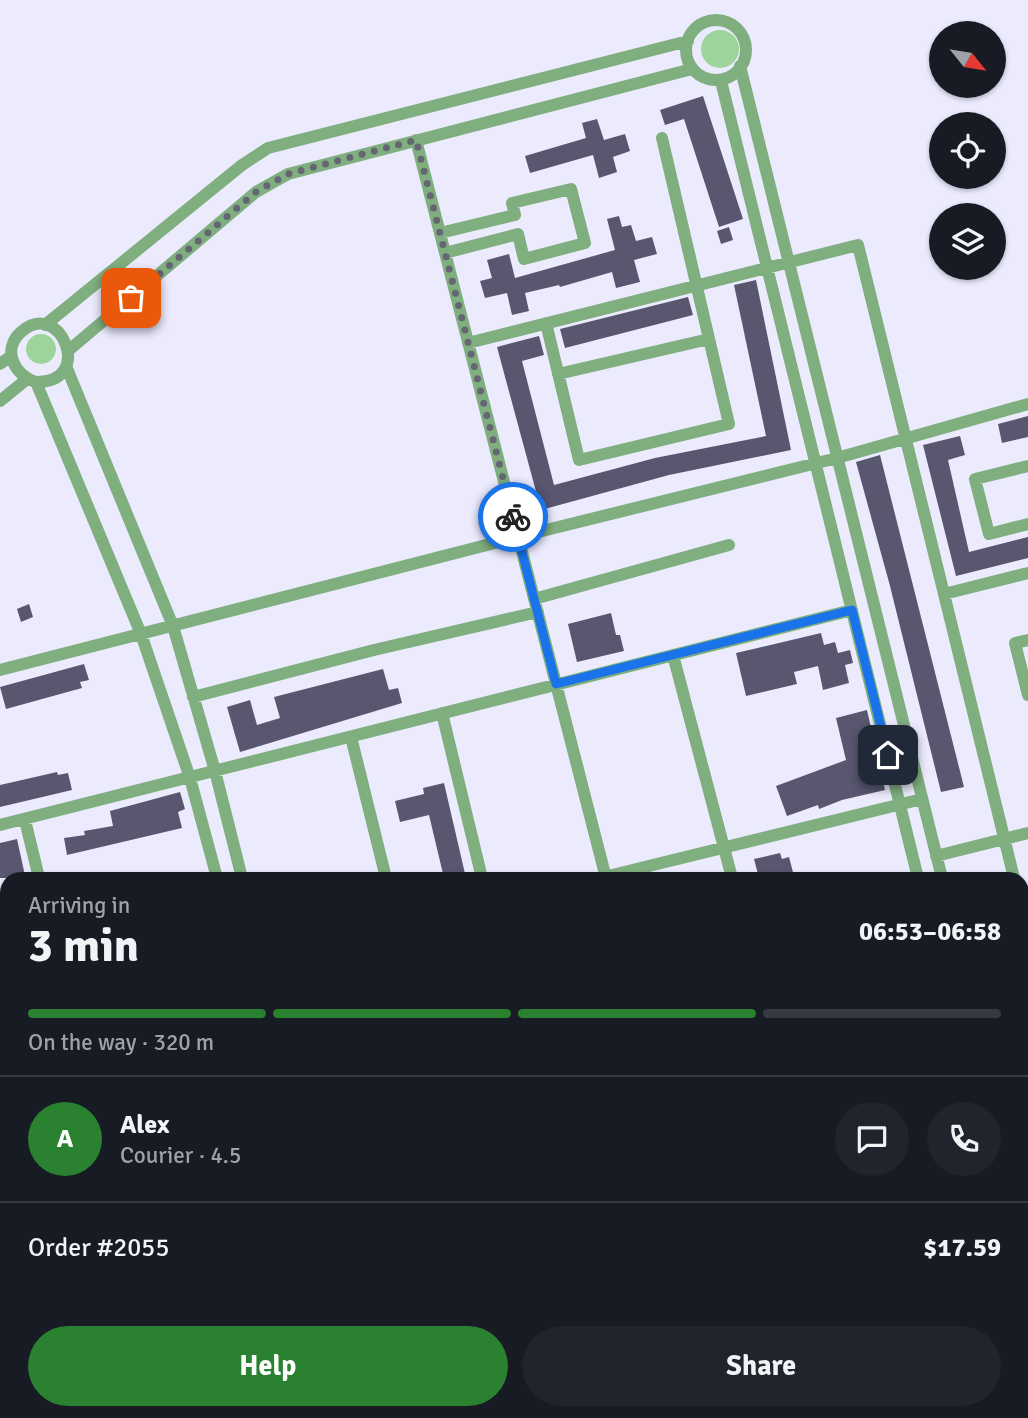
<!DOCTYPE html>
<html lang="en">
<head>
<meta charset="utf-8">
<style>
  body { margin:0; font-family:Signika,sans-serif; background:#20242c; color:#f1f3f6; height:100vh; display:flex; flex-direction:column; font-size:26px; white-space:nowrap }
  * { box-sizing:border-box; margin:0 }
  p { font-size:23px; color:#9ea1a6 }
  .icon { flex:none; width:38px; height:38px; fill:none; stroke:currentColor; stroke-width:2; stroke-linecap:round; stroke-linejoin:round }
  .map { position:relative; flex:1; overflow:hidden }
  .details { position:absolute; left:0px; top:872px; width:1029px; height:548px; display:flex; flex-direction:column; background:#171b24; border-radius:21px 21px 0 0; box-shadow:0 2px 5px #0004 }
  .details>* { flex:none }
  .needle { width:46px; rotate:120deg }
  .tools { position:absolute; left:929px; top:21px; display:grid; gap:14px }
  .tools a { display:grid; place-items:center; width:77px; height:77px; border-radius:50%; background:#171b24; box-shadow:0 2px 5px #0004; font-size:35px }
  .pin { position:absolute; display:grid; place-items:center; width:60px; height:60px; color:#fff; margin:-30px; border-radius:14px; box-shadow:0 4px 10px #0006 }
  .courier { position:absolute; display:grid; place-items:center; width:70px; height:70px; margin:-35px; border:5px solid #1a73e8; border-radius:50%; background:#fff; color:#222; box-shadow:0 2px 9px #0007 }
  .headline em { font-style:normal; font-weight:700 }
  .headline div { display:flex; flex-direction:column-reverse }
  .headline { display:flex; align-items:center; justify-content:space-between; height:119px; padding:0 28px }
  h1 { font-size:46px; font-weight:700; line-height:52px }
  .bar { display:grid; grid-template-columns:repeat(4,1fr); gap:10px 7px; align-content:center; height:84px; padding:0 28px }
  .bar i { height:9px; border-radius:5px; background:#363941 }
  .bar .selected { background:#2a812f }
  .bar p { grid-column:span 4 }
  .line { display:flex; align-items:center; gap:18px; padding:0 28px; border-top:2px solid #363941 }
  .line div { flex:1 }
  .round { display:grid; place-items:center; flex:none; width:74px; height:74px; border-radius:37px; background:#20242c }
  .primary-button { display:flex; gap:14px; margin-top:auto; padding:14px 28px }
  .primary-button a { flex:1; height:80px; border-radius:42px; background:#2a812f; color:#fff; font-size:28px; font-weight:700; line-height:80px; text-align:center }
  .primary-button a+a { background:#20242c; color:#f1f3f6 }
  .map>svg:first-child { display:block }
</style>
</head>
<body>
<div class="map">
<svg width="1028" height="1418" viewBox="0 0 1028 1418">
  <rect width="100%" height="100%" fill="#ecebfe"/>
  <!-- green -->
  <path fill="#9dd49c" d="M701 49a19 19 0 1 1 38 0a19 19 0 1 1-38 0Z
    M26 349a15 15 0 1 1 30 0a15 15 0 1 1-30 0Z"/>
  <!-- building -->
  <path fill="#595770" d="M 703,96 L 743,219 L 719,227 L 684,119 L 665,125 L 660,110 Z
    M 597,119 L 604,140 L 625,134 L 630,151 L 613,157 L 617,172 L 599,178 L 593,155 L 530,173 L 525,156 L 586,138 L 582,123 Z
    M 619,216 L 622,227 L 631,225 L 636,241 L 652,237 L 657,254 L 634,260 L 640,282 L 616,288 L 612,272 L 560,287 L 559,285 L 525,293 L 529,311 L 512,315 L 507,293 L 485,298 L 480,281 L 492,278 L 487,260 L 509,254 L 515,278 L 615,250 L 607,219 Z
    M 729,227 L 733,240 L 721,244 L 717,231 Z
    M 756,280 L 791,450 L 669,475 L 541,510 L 497,347 L 539,336 L 544,355 L 522,361 L 554,485 L 655,458 L 766,436 L 734,285 Z
    M 688,297 L 693,315 L 565,348 L 560,329 Z
    M 1028,416 L 1028,437 L 1002,443 L 998,424 Z
    M 960,436 L 965,455 L 948,460 L 969,552 L 1028,537 L 1028,558 L 956,576 L 923,445 Z
    M 880,455 L 964,787 L 941,792 L 890,586 L 856,462 Z
    M 29,604 L 33,617 L 21,622 L 17,609 Z
    M 611,613 L 616,635 L 620,635 L 624,651 L 577,662 L 568,624 Z
    M 821,633 L 824,645 L 835,642 L 838,653 L 850,650 L 853,663 L 845,665 L 849,683 L 823,690 L 818,666 L 794,672 L 797,684 L 746,696 L 736,653 Z
    M 84,664 L 89,680 L 80,682 L 82,688 L 6,709 L 0,687 Z
    M 383,669 L 389,690 L 398,688 L 402,703 L 240,752 L 227,707 L 250,700 L 257,725 L 280,718 L 274,697 Z
    M 867,710 L 885,790 L 842,800 L 819,809 L 818,805 L 787,816 L 776,786 L 846,760 L 836,718 Z
    M 57,772 L 58,775 L 68,773 L 72,790 L 0,807 L 0,785 Z
    M 444,783 L 466,878 L 444,878 L 429,815 L 400,822 L 395,801 L 424,794 L 423,788 Z
    M 180,792 L 185,809 L 178,812 L 182,828 L 67,855 L 64,838 L 85,835 L 84,831 L 113,826 L 110,811 Z
    M 17,839 L 24,871 L 22,878 L 0,878 L 0,843 Z
    M 780,853 L 782,859 L 789,857 L 794,876 L 783,878 L 759,878 L 754,859 Z"/>
  <g fill="none" stroke-linecap="round" stroke-linejoin="round">
    <!-- minor -->
    <path stroke="#7fae7f" stroke-width="12" d="M686 50a30 30 0 1 1 60 0a30 30 0 1 1-60 0Z
      M 740,66 L 942,878
      M 721,81 L 918,878
      M 416,140 L 606,878
      M 440,233 L 515,215 L 512,203 L 571,189 L 585,243 L 524,259 L 518,234 L 445,253
      M 546,323 L 579,460 L 729,424 L 662,138
      M 45,325 L 242,165 L 268,148 L 688,41
      M 468,343 L 858,245 L 1014,878
      M 69,350 L 256,192 L 288,174 L 692,69
      M 0,364 L 11,356
      M 66,366 L 173,626 L 215,771 L 242,878
      M 558,374 L 709,339
      M 36,382 C 96,383 60,297 21,332 C 1,350 15,376 36,382 L 141,634 L 190,778 L 217,878
      M 0,401 L 27,379
      M 1028,466 L 975,479 L 989,534 L 1028,524
      M 944,594 L 1028,573
      M 534,599 L 729,545
      M 1028,640 L 1015,643 L 1028,695
      M 673,655 L 732,878
      M 0,670 L 518,537 L 837,458 L 1028,404
      M 193,697 L 374,650 L 538,612
      M 442,713 L 482,878
      M 351,737 L 386,878
      M 25,820 L 39,878
      M 0,825 L 852,610
      M 936,856 L 1028,833
      M 600,878 L 922,799
      M 1022,909 L 1028,933
      M 0,1028 L 7,1026
      M 1022,1162 L 1028,1160
      M 0,1254 L 7,1252
      M 0,1387 L 7,1386
      M 186,1412 L 187,1418
      M 11,1418 L 41,1412
      M 129,1418 L 129,1412"/>
  </g>
  <g fill="none" stroke-linecap="round" stroke-linejoin="round">
    <!-- done -->
    <path stroke="#666573" stroke-width="7" stroke-dasharray="0 12.6" d="M 131,298 L 256,192 L 288,174 L 416,140 L 513,517"/>
    <!-- route -->
    <path stroke="#1a73e8" stroke-width="9" d="M 513,517 L 556,684 L 852,610 L 888,755"/>
  </g>
</svg>
<div class="tools">
<a><svg class="needle" viewBox="-14 -14 28 28"><path d="M0-13l5 13h-10z" fill="#e53935"/><path d="M0 13l5-13h-10z" fill="#9ea1a6"/></svg></a>
<a><svg class="icon" aria-label="locate" viewBox="0 0 24 24"><circle cx="12" cy="12" r="6"/><path d="M12 2v4M12 18v4M2 12h4M18 12h4"/></svg></a>
<a><svg class="icon" aria-label="layers" viewBox="0 0 24 24"><path d="M12 4l9 5-9 5-9-5zM3 14l9 5 9-5"/></svg></a>
</div>
<div class="pin" style="left:131px;top:298px;background:#ea580c"><svg class="icon" aria-label="bag" viewBox="0 0 24 24"><path d="M5 8h14l-1 12H6zM9 8a3 3 0 0 1 6 0"/></svg></div>
<div class="pin" style="left:888px;top:755px;background:#1f2937"><svg class="icon" aria-label="home" viewBox="0 0 24 24"><path d="M3 11l9-7 9 7M6 9v11h12V9"/></svg></div>
<div class="courier" style="left:513px;top:517px"><svg class="icon" aria-label="bike" viewBox="0 0 24 24"><circle cx="6" cy="16" r="4"/><circle cx="18" cy="16" r="4"/><path d="M6 16l4-8h5l3 8M10 8l3 8H6M13 5h3"/></svg></div>
<section class="details">
<div class="headline"><div><h1>3 min</h1><p>Arriving in</p></div><em>06:53–06:58</em></div>
<div class="bar"><i class="selected"></i><i class="selected"></i><i class="selected"></i><i></i><p>On the way · 320 m</p></div>
<div class="line" style="height:126px"><b class="round" style="background:#2a812f;color:#fff">A</b><div><b>Alex</b><p>Courier · 4.5</p></div><a class="round"><svg class="icon" aria-label="chat" viewBox="0 0 24 24"><path d="M4 5h16v11H9l-5 4z"/></svg></a><a class="round"><svg class="icon" aria-label="phone" viewBox="0 0 24 24"><path d="M5 4h4l2 5-3 2q2 4 5 5l2-3 5 2v4C11 20 4 13 5 4z"/></svg></a></div>
<div class="line" style="height:91px"><div>Order #2055</div><b>$17.59</b></div>
<div class="primary-button"><a>Help</a><a>Share</a></div>
</section>
</div>
</body>
</html>
